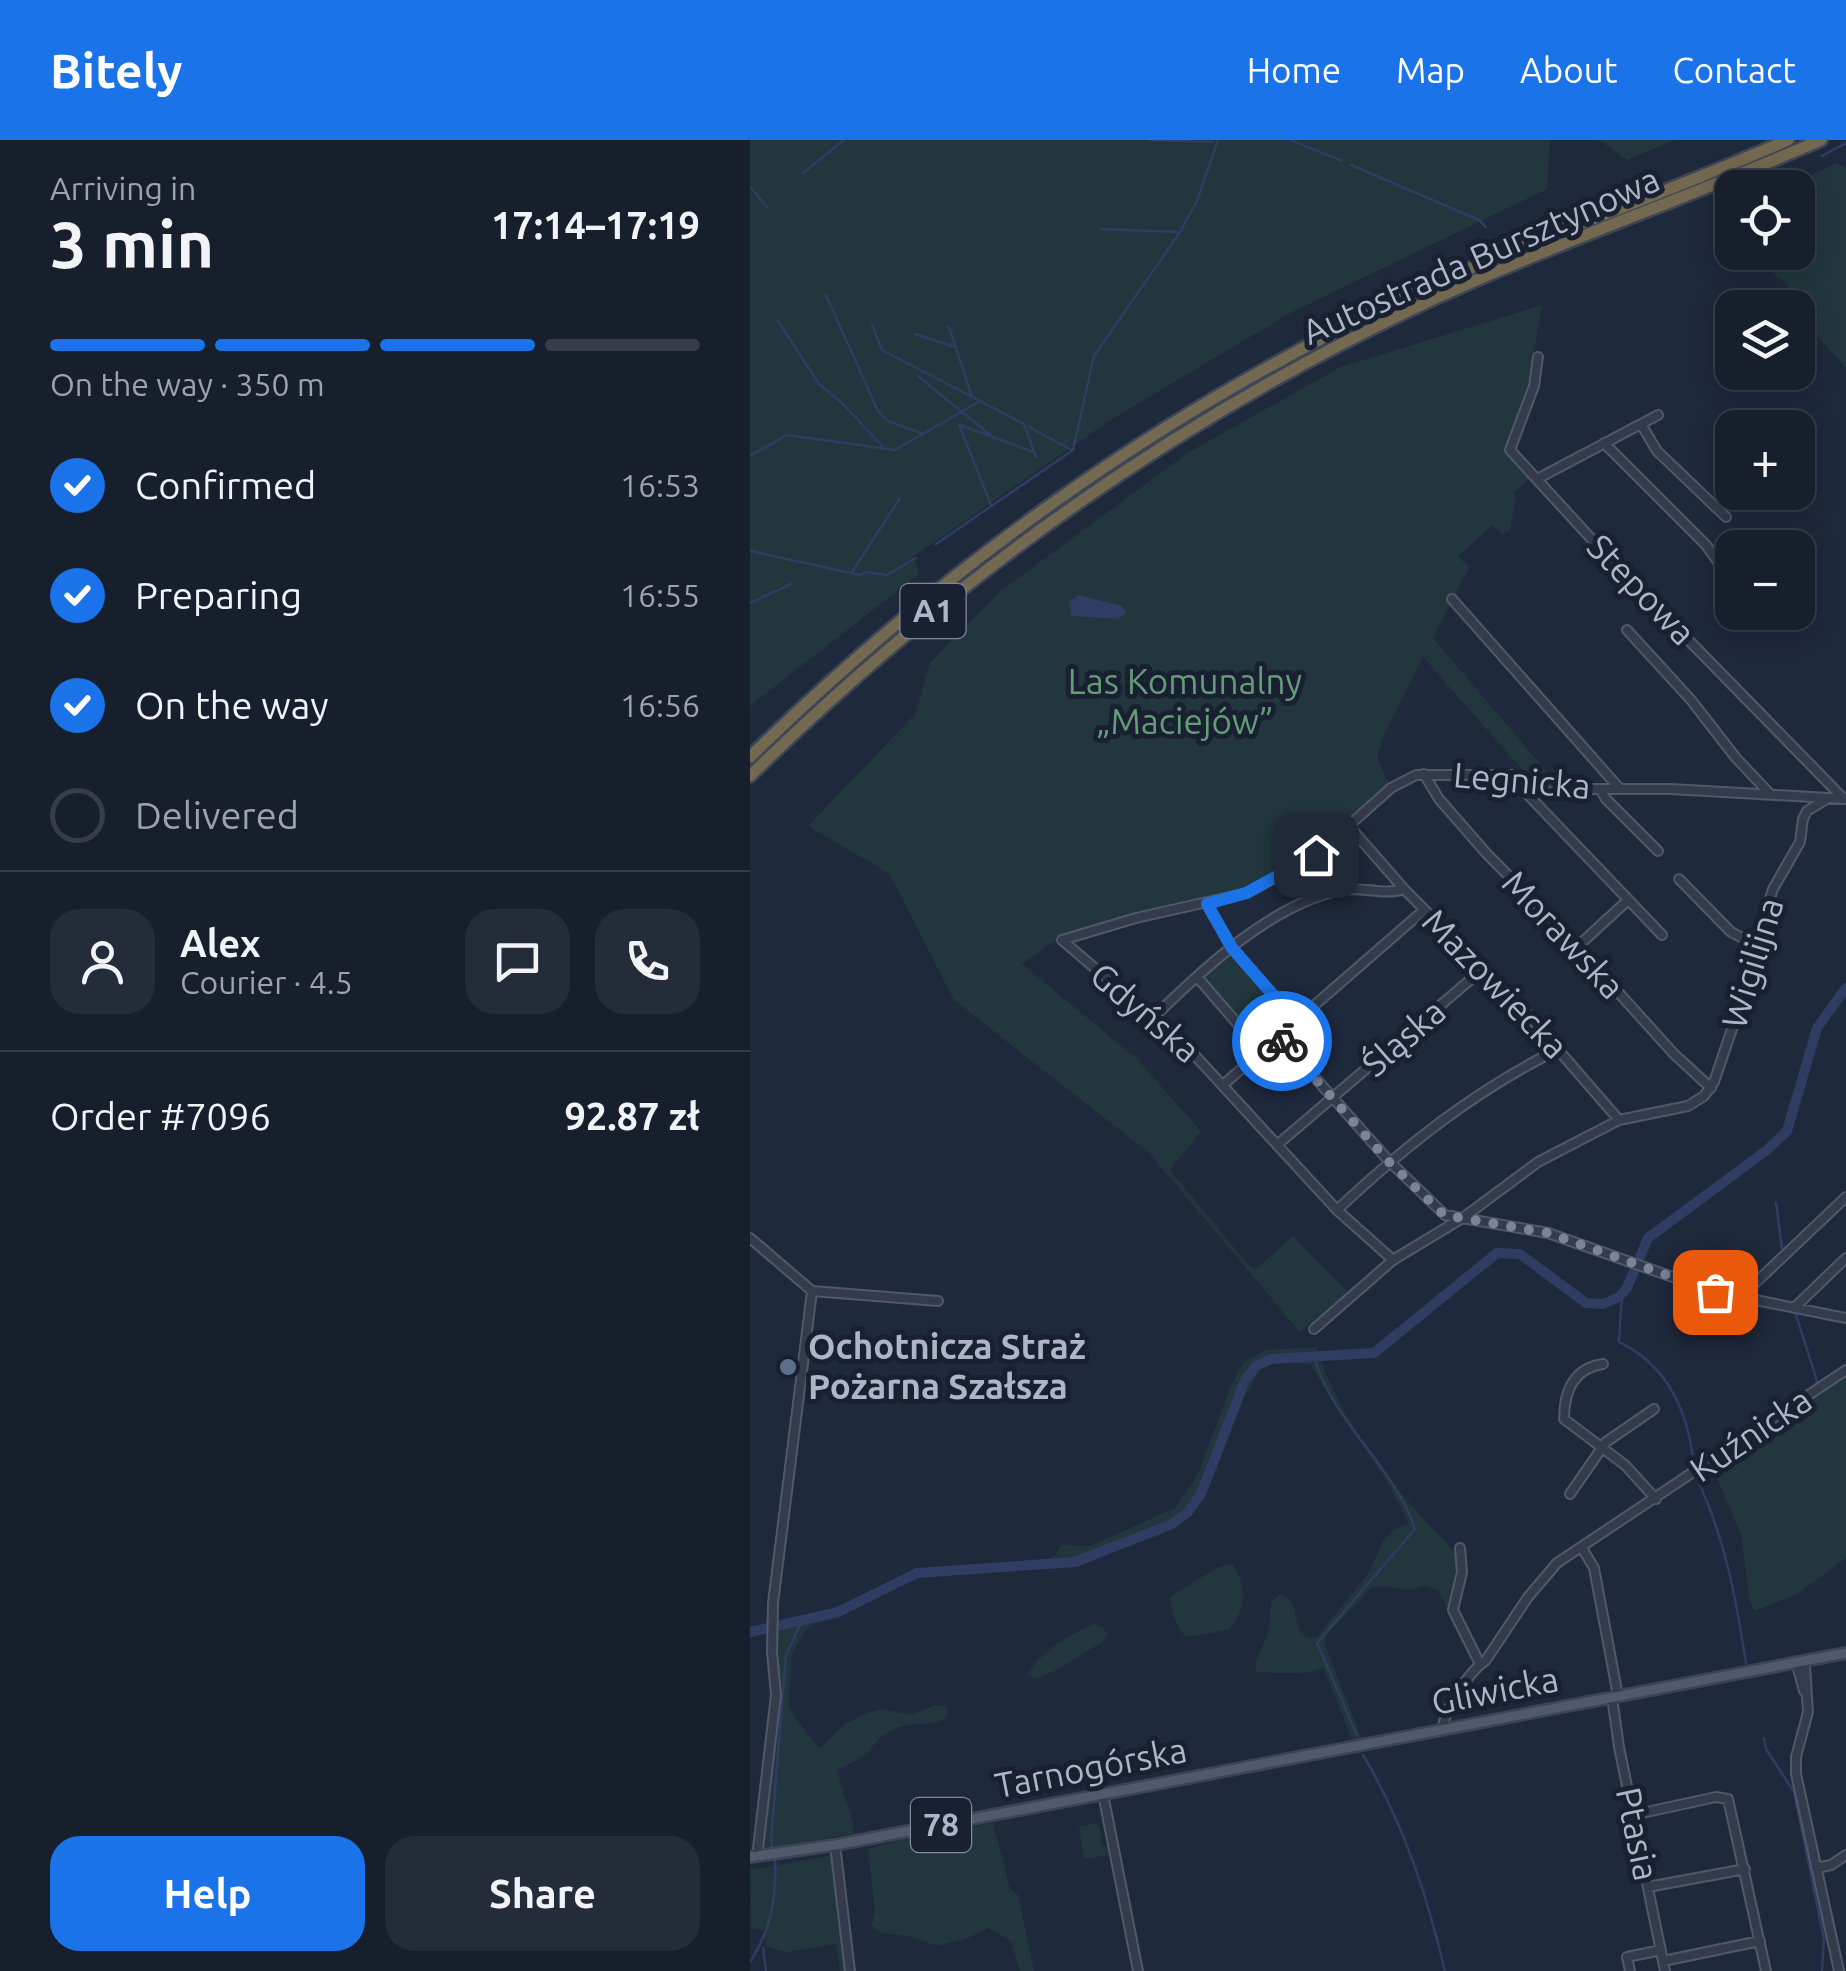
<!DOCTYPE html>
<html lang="en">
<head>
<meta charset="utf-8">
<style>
  body { margin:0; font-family:Ubuntu,sans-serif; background:#242c39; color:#f1f3f6; height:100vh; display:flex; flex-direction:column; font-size:38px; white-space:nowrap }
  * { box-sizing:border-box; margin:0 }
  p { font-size:32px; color:#9ea2aa }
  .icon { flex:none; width:55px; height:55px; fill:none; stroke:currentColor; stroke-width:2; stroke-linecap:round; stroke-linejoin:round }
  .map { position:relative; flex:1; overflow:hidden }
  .side { display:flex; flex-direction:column; background:#171f2d; width:750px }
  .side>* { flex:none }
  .tools { position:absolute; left:965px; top:30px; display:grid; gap:20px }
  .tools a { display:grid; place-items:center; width:100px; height:100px; border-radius:20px; background:#171f2d; box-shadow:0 5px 25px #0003,0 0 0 2px #363d49; font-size:50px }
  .pin { position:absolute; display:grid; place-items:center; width:85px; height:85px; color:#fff; margin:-42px; border-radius:20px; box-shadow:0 5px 15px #0006 }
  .courier { position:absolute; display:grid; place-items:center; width:100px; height:100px; margin:-50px; border:8px solid #1a73e8; border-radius:50%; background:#fff; color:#222; box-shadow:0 2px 12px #0007 }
  .overview em { font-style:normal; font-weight:700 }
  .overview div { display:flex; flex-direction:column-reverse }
  .overview { display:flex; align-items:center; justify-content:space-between; height:170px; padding:0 50px }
  h1 { font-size:65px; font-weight:700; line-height:75px }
  .bar { display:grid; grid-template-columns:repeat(4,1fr); gap:15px 10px; align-content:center; height:120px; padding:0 50px }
  .bar i { height:12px; border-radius:8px; background:#363d49 }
  .bar .on { background:#1a73e8 }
  .bar p { grid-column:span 4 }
  .line { display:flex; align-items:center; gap:25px; padding:0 50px; border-top:2px solid #363d49 }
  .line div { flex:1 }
  .round { display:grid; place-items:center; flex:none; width:105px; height:105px; border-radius:30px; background:#242c39 }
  ol { padding:0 50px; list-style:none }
  li { display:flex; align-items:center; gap:30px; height:110px }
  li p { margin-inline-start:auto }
  li .icon { padding:10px; border-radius:50%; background:#1a73e8; color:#fff; stroke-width:4 }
  li:last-child { color:#9ea2aa }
  li i { width:55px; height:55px; border:5px solid #363d49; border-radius:50% }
  .cta { display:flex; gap:20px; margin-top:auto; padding:20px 50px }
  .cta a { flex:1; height:115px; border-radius:30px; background:#1a73e8; color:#fff; font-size:40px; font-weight:700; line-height:115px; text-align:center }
  .cta a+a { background:#242c39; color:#f1f3f6 }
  header { display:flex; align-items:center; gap:60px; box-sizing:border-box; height:140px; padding:0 50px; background:#1a73e8; color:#fff }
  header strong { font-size:48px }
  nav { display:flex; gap:55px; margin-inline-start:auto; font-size:35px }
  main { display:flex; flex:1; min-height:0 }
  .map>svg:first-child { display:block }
</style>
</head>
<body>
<header>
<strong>Bitely</strong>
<nav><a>Home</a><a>Map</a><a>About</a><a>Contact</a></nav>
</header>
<main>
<section class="side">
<div class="overview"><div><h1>3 min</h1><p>Arriving in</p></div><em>17:14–17:19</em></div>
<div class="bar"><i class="on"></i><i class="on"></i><i class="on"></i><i></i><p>On the way · 350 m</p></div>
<ol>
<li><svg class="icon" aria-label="check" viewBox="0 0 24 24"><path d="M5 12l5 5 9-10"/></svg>Confirmed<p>16:53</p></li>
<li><svg class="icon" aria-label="check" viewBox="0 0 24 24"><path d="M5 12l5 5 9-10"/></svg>Preparing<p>16:55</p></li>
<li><svg class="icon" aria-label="check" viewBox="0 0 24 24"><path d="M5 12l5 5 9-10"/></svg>On the way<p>16:56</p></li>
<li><i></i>Delivered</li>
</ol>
<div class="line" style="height:180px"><a class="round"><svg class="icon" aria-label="person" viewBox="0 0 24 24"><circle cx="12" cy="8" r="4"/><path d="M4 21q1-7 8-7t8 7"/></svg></a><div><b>Alex</b><p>Courier · 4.5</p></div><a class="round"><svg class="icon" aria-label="chat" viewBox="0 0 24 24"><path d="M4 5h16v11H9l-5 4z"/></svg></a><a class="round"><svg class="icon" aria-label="phone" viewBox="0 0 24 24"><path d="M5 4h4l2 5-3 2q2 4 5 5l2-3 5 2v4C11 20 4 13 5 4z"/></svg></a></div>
<div class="line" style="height:130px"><div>Order #7096</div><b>92.87 zł</b></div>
<div class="cta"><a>Help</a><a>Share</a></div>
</section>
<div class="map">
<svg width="1096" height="1831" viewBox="0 0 1096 1831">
  <rect width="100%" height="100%" fill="#1f293c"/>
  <!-- green -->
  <path fill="#21373d" d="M 0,0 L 800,0 L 797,49 L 542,172 L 359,281 L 164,416 L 169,434 L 0,566 Z
    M 849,0 L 925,0 L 877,20 Z
    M 1087,23 L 1096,29 L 1096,228 L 1064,192 L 1039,147 L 1001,113 L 1048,112 L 1048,48 L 1035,47 Z
    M 792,165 L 771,287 L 758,312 L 782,336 L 763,353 L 766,357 L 760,390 L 752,395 L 743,385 L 708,416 L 719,428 L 683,498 L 803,639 L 777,635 L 673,517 L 634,595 L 627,618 L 640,646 L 566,715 L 497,753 L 310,797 L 272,824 L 386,918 L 451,991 L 420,1030 L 497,1123 L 506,1129 L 543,1096 L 598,1152 L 550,1192 L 399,1013 L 204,860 L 143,741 L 135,731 L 58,686 L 166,573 L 180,523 L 248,453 L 439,312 L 591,227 Z
    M 482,808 L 546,881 L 511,911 L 448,838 Z
    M 566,1207 C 584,1265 624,1320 662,1366 C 677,1384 696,1399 708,1418 L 700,1459 L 700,1474 L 688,1450 L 676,1445 L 661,1450 L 633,1446 L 621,1448 L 578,1493 L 574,1503 L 612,1599 L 603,1601 L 573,1527 C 562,1535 520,1534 506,1531 L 506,1523 L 519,1490 L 521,1462 L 531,1453 L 542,1462 L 549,1490 L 557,1498 L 566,1498 L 619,1433 L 633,1401 L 645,1389 L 659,1384 C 634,1327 591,1280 561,1225 L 530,1221 L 513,1225 L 494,1258 L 457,1352 L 429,1384 L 403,1397 L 316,1428 L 171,1436 L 84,1478 L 63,1484 L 54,1492 L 42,1515 L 39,1564 L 44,1576 L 70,1609 L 95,1584 L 117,1573 L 131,1569 L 162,1575 L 185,1565 L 196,1566 L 198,1573 L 195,1579 C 179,1586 162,1582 146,1588 C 128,1594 124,1609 109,1619 C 101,1624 94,1625 88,1631 C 91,1653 102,1671 104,1693 L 11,1711 L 30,1559 L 25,1481 L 82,1470 L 165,1430 L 293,1422 L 306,1415 L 311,1405 L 340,1406 L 425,1368 L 448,1334 L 481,1245 L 494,1222 L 515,1210 Z
    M 1096,1236 L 1096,1418 L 1046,1455 L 1004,1471 L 999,1458 L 991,1394 L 964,1331 Z
    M 483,1424 C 497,1448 497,1468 479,1490 L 436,1497 C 425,1486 422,1472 420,1457 L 468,1427 Z
    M 345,1484 L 352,1486 L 357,1495 L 352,1502 L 307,1530 L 285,1539 L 277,1534 C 296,1508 316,1496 345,1484 Z
    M 243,1683 L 260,1748 L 268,1755 L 284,1831 L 270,1831 L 261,1801 L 238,1788 L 216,1799 L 187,1806 L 159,1796 L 131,1793 L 121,1785 L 125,1774 L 118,1709 L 163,1696 Z
    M 348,1683 L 353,1706 L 357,1707 L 358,1715 L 334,1719 L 329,1687 Z
    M 84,1715 L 99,1831 L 90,1831 L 86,1804 L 37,1812 L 17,1807 L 14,1790 L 1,1788 L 0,1730 Z"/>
  <!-- water -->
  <path fill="#2e3d61" d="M 328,455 L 372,466 L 376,474 L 368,479 L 321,476 L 319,462 Z"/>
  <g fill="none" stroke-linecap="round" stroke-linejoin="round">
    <!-- stream -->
    <path stroke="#2e3d61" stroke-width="2.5" d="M 400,0 L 463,2
      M 541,0 L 592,21
      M 1072,16 L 1096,3
      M 601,25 L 729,80 L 736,87
      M 53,33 L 94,0
      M 0,47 L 17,67
      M 350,89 L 428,92
      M 741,102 L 742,103
      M 76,155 L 128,271 L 138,281 L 173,294
      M 28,181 L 69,244 L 94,265 L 132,306
      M 122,185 L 132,210 L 274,284 L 286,317
      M 199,187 L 222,257
      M 165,194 L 205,207
      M 168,236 L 244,298
      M 209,285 L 241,365
      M 210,285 L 283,312
      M 279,287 L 322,310
      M 0,316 L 37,295 L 145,310 L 230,261
      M 186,404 L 323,310 L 344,216 L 430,92 L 447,61 L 468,0
      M 1,411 L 110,435 L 117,432 L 137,435 L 166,418
      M 102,432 L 150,358
      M 0,463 L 41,444
      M 1026,1063 L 1032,1108
      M 872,1154 L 869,1202 C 919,1226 939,1274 944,1327
      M 1045,1172 L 1069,1247
      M 564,1216 C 581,1281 644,1325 665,1389 L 567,1503 L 607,1595
      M 947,1339 C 975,1397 986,1459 996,1523
      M 1014,1598 L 1016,1609 L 1044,1652 L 1074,1799 L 1072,1831
      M 613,1615 C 653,1682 677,1755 695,1831
      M 23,1711 L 21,1699 L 36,1515 L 52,1481
      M 13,1808 L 16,1831
      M 0,1822 C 21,1790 27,1757 25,1719"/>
    <!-- river -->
    <path stroke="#2e3d61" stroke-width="10" d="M 0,1492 L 88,1472 L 167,1433 L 325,1422 L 422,1384 L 438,1372 L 451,1354 L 495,1240 L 506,1226 L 521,1219 L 624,1213 L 747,1113 L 770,1114 L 836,1163 L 853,1164 L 869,1157 L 877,1148 L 898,1098 L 1017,1010 L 1037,991 L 1067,888 L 1096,848"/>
    <defs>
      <path id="minor" d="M 788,217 L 784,246 L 760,310 L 869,429 L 1092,657
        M 891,284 L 907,311 L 976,377
        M 854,303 L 956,405 L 982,442
        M 787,339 L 908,275
        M 702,459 L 870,649
        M 877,490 L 941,560 L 986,618 L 1021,655
        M 674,634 L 689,659 L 737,714 L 812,790 L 924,914 L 961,948
        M 760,636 L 912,795
        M 850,649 L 856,659 L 908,711
        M 599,686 L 654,749
        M 929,739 L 981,792 L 1006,805
        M 457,764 L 482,808 L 546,881
        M 312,800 L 386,778 L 497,753 L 566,715 L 641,648 L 666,635 L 760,635 L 835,649 L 921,649 L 1096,659
        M 312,800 L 439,909 L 587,1070 L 643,1120
        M 827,807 L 878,760
        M 448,838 L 511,911
        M 404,877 C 454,828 522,764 591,750 C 611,746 634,756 654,749 L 772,868 L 869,980
        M 528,896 L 639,1021 L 695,1075 L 798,1093 L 965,1152 L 1096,1178
        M 474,944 L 674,770
        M 527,1005 L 734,828
        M 587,1070 C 654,1007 725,950 809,909
        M 0,1098 L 62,1151
        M 62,1151 L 188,1161
        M 993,1159 L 1001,1147 L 1096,1057
        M 1044,1168 L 1096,1118
        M 564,1189 L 643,1120 L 714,1077 L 788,1022 L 869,980 L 938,966 L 954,956 L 964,942 L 986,877 L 1003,842 L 1006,805 L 1023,749 L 1050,702 L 1053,679 L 1057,671 L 1075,660
        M 853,1224 C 824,1228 814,1251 814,1279 L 875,1325 L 906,1359
        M 820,1354 L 856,1302 L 904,1269
        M 710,1408 L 712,1432 L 703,1470 L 730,1524
        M 832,1408 L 844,1428 L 868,1556
        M 1050,1522 L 1055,1527 L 1058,1572 L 1046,1617 L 1046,1634 L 1089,1831
        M 1050,1522 L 1048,1529 L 1054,1551
        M 862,1557 L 869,1607 L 915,1831
        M 693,1589 C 694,1568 719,1532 736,1520 L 778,1457 L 807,1423 L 1096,1230
        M 353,1654 L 388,1831
        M 883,1675 L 966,1657 L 978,1659 L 1016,1831
        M 85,1705 L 100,1831
        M 7,1717 L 26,1555 L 22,1512 L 23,1463 L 62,1151
        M 1066,1728 L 1081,1725 L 1096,1715
        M 898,1747 L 995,1729
        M 913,1821 L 1010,1801
        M 880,1831 L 877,1817 L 911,1810"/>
      <path id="major" d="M 0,1717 L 85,1705 L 1096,1513"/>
      <path id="highway" d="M 0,617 C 187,434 403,277 639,165 C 769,103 906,58 1038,0
        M 0,636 C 193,447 414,287 658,171 C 793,107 934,60 1071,0"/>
    </defs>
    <!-- minor casing -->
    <use href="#minor" stroke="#51586a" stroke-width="12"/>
    <!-- major casing -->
    <use href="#major" stroke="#3d4455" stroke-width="14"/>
    <!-- highway casing -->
    <use href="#highway" stroke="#3e4557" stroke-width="16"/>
    <!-- minor -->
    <use href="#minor" stroke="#333b4c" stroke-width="8"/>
    <!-- major -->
    <use href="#major" stroke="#515a6d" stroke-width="9"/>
    <!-- highway -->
    <use href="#highway" stroke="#736950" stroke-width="11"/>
  </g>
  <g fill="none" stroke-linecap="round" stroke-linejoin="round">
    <!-- done -->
    <path stroke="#7c8497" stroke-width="10" stroke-dasharray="0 18" d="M 532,901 L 639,1022 L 694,1075 L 798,1093 L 965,1152"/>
    <!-- route -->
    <path stroke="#1a73e8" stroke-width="12" d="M 532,901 L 528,896 L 546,881 L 482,808 L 457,764 L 496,753 L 566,715"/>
  </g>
  <!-- markers -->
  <circle fill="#5c6f8a" stroke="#192031" stroke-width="4" cx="38" cy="1227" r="10"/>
  <g text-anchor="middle" stroke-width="10" stroke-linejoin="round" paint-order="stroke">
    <!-- shield labels -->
    <g fill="#192031" stroke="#81889b" stroke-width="2.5">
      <rect x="150.5" y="444" width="65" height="54" rx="8"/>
      <rect x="161" y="1658" width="60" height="54" rx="8"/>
    </g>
    <g font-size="32" font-weight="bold" fill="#aeb5c8">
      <text x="183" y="482">A1</text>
      <text x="191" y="1696">78</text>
    </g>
    <!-- street labels -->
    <g font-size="35" fill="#aeb5c8" stroke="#192031">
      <text transform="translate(731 116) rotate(-24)" y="12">Autostrada Bursztynowa</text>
      <text transform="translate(891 450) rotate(46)" y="12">Stepowa</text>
      <text transform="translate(772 641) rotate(5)" y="12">Legnicka</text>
      <text transform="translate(813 795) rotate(47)" y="12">Morawska</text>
      <text transform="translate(1003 823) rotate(-73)" y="12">Wigilijna</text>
      <text transform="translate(745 844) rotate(46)" y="12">Mazowiecka</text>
      <text transform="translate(395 873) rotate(41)" y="12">Gdyńska</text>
      <text transform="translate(654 898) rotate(-41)" y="12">Śląska</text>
      <text transform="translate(1001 1295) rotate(-34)" y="12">Kuźnicka</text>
      <text transform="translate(745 1551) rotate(-11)" y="12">Gliwicka</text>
      <text transform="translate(341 1628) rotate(-11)" y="12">Tarnogórska</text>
      <text transform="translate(887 1694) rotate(78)" y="12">Ptasia</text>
    </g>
    <!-- park labels -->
    <g font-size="35" fill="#639c76" stroke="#192031">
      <text x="435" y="554">Las Komunalny<tspan x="435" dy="40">„Maciejów”</tspan></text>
    </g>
    <!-- poi labels -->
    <g font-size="35" font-weight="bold" fill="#aeb5c8" stroke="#192031" text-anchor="start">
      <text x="58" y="1219">Ochotnicza Straż<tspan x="58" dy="40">Pożarna Szałsza</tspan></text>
    </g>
  </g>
</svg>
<div class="tools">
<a><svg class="icon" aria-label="locate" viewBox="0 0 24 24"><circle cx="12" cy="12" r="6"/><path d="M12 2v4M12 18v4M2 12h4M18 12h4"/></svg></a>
<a><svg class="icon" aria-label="layers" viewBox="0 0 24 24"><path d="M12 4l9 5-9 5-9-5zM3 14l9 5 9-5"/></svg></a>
<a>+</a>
<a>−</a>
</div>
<div class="pin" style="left:965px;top:1152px;background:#ea580c"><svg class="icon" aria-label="bag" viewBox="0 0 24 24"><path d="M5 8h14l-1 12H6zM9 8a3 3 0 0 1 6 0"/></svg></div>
<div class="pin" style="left:566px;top:715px;background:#1f2937"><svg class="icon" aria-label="home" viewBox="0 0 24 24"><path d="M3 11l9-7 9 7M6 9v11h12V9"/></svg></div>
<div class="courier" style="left:532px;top:901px"><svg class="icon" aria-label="bike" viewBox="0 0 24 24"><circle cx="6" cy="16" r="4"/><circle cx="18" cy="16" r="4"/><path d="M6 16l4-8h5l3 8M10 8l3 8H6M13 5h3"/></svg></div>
</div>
</main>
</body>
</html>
